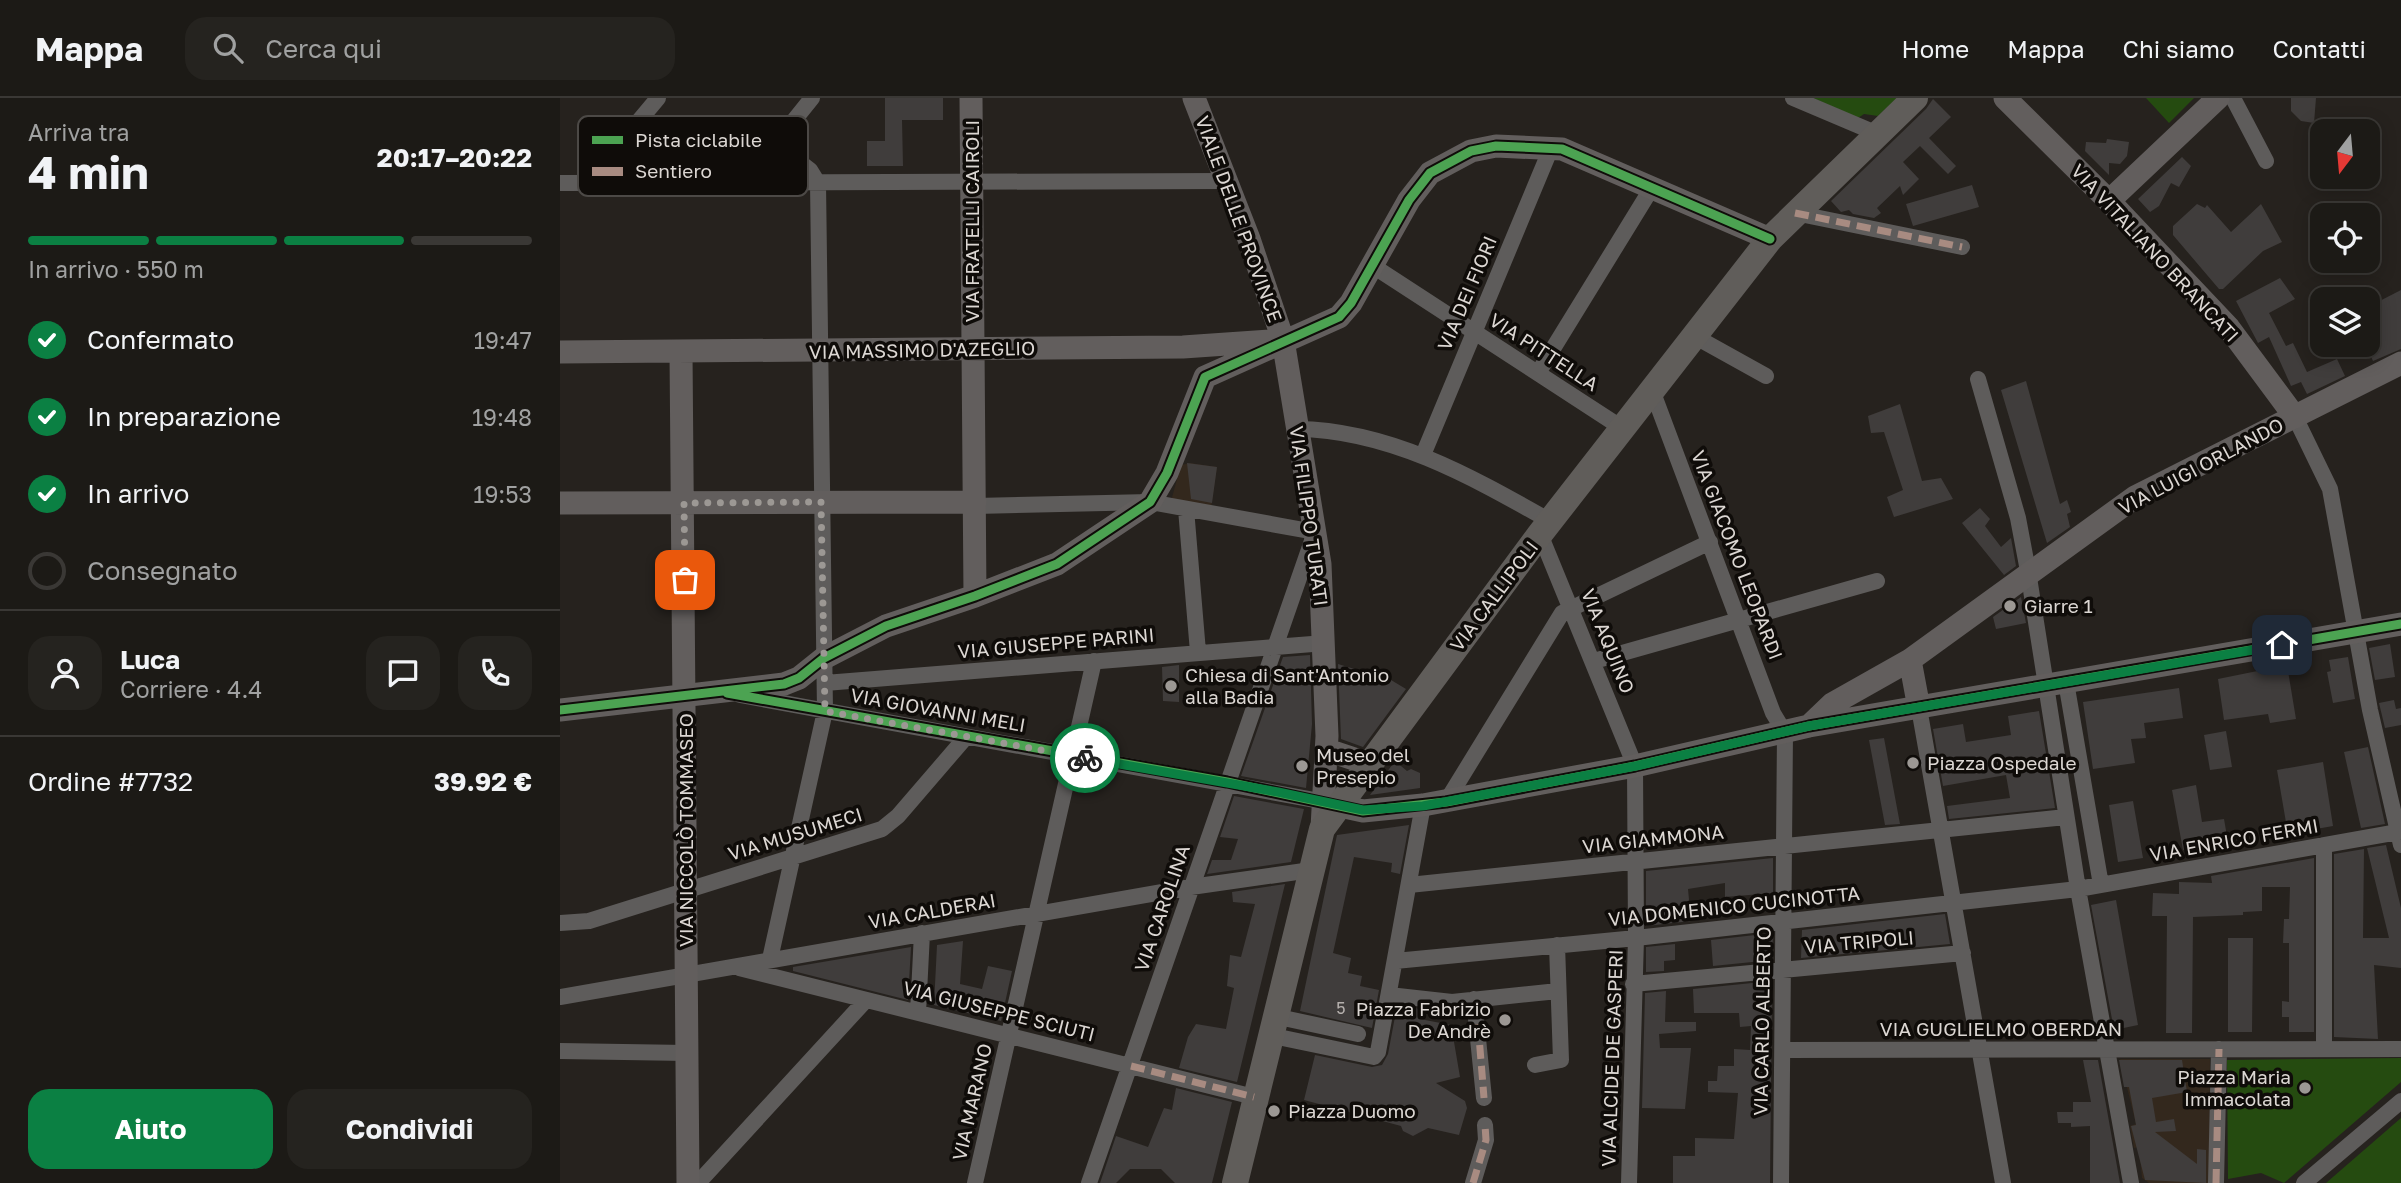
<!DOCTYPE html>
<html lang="it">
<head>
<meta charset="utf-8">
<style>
  body { margin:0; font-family:"Golos Text",sans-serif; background:#25231f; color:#f1f3f6; height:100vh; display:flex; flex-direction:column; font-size:26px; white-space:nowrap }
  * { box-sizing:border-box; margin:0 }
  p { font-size:23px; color:#a0a1a1 }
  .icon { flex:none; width:38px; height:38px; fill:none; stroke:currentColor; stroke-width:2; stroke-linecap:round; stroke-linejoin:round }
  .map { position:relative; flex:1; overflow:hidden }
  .side { display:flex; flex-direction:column; background:#1c1a16; width:560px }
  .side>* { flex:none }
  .needle { width:46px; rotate:196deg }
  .buttons { position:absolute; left:1750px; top:21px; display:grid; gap:14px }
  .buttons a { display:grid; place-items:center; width:70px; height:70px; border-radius:14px; background:#1c1a16; box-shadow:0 4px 18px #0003,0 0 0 2px #3a3835; font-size:35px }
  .pin { position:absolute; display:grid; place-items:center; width:60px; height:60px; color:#fff; margin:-30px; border-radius:14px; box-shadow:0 4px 10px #0006 }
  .courier { position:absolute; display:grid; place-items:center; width:70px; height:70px; margin:-35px; border:5px solid #0b8043; border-radius:50%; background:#fff; color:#222; box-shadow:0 2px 9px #0007 }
  .summary em { font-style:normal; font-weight:700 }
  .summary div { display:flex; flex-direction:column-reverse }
  .summary { display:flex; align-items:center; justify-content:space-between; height:119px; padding:0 28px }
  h1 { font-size:46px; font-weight:700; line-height:52px }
  .bar { display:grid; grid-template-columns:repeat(4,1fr); gap:10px 7px; align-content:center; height:84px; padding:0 28px }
  .bar i { height:9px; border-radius:5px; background:#3a3835 }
  .bar .active { background:#0b8043 }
  .bar p { grid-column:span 4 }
  .line { display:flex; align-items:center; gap:18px; padding:0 28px; border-top:2px solid #3a3835 }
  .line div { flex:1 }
  .round { display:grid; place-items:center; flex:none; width:74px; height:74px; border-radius:21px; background:#25231f }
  ol { padding:0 28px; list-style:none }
  li { display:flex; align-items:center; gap:21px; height:77px }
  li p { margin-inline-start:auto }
  li .icon { padding:7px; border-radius:50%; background:#0b8043; color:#fff; stroke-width:4 }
  li:last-child { color:#a0a1a1 }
  li i { width:38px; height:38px; border:4px solid #3a3835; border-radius:50% }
  .button { display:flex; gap:14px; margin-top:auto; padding:14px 28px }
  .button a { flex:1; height:80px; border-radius:21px; background:#0b8043; color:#fff; font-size:28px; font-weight:700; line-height:80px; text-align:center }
  .button a+a { background:#25231f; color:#f1f3f6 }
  header { display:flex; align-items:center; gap:42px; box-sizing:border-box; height:98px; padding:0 35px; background:#1c1a16; border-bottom:2px solid #3a3835 }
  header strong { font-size:33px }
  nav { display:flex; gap:38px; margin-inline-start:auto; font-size:24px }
  .search { width:490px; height:63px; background:#25231f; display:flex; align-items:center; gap:18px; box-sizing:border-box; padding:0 24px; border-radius:21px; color:#a0a1a1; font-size:26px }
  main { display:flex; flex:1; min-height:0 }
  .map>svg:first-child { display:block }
</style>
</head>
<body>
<header>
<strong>Mappa</strong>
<div class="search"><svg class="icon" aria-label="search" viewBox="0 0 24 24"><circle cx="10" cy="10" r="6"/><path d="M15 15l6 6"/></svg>Cerca qui</div>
<nav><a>Home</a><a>Mappa</a><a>Chi siamo</a><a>Contatti</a></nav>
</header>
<main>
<section class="side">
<div class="summary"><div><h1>4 min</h1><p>Arriva tra</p></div><em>20:17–20:22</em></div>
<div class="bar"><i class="active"></i><i class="active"></i><i class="active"></i><i></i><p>In arrivo · 550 m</p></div>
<ol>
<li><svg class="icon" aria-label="check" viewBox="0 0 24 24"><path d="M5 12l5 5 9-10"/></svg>Confermato<p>19:47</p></li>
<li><svg class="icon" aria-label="check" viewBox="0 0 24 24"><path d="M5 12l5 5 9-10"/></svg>In preparazione<p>19:48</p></li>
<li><svg class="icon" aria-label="check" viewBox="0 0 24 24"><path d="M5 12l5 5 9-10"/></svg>In arrivo<p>19:53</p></li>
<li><i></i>Consegnato</li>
</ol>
<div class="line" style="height:126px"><a class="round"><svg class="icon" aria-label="person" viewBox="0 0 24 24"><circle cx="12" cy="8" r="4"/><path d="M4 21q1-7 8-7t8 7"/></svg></a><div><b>Luca</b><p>Corriere · 4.4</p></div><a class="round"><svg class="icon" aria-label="chat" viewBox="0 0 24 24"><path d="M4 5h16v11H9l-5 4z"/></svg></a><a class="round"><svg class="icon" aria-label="phone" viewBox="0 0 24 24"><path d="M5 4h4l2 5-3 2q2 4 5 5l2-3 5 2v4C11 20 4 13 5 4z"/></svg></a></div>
<div class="line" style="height:91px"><div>Ordine #7732</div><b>39.92 €</b></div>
<div class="button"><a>Aiuto</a><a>Condividi</a></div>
</section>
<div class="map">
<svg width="1841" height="1085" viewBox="0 0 1841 1085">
  <rect width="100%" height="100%" fill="#26221e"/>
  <!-- built -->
  <path fill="#33281d" d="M 630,365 L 657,369 L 651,410 L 611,403 L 621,367 Z
    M 1560,961 L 1650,961 L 1649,1085 L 1589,1085 L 1582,1080 L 1579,1049 L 1574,1050 L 1570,1028 L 1576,1026 Z"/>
  <!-- green -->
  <path fill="#254b10" d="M 1253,0 L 1337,0 L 1318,18 L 1304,16 L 1298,20 Z
    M 1586,0 L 1634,0 L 1609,25 Z
    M 1841,960 L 1841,984 L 1724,1085 L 1701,1075 L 1668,1081 L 1667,962 Z
    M 1841,1020 L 1841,1085 L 1766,1085 Z"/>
  <!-- building -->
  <path fill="#403d3c" d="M 325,0 L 383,0 L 383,22 L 342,22 L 343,68 L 307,68 L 307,43 L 325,43 Z
    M 1731,0 L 1756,0 L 1754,25 L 1741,23 L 1731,13 Z
    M 1373,1 L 1391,19 L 1369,40 L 1396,68 L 1388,76 L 1360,48 L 1343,64 L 1359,81 L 1343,97 L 1340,88 L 1317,110 L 1321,115 L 1314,120 L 1293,116 L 1289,112 L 1281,114 L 1271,103 L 1366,11 Z
    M 1547,41 L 1569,44 L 1567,58 L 1560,66 L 1549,65 L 1549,77 L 1525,53 L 1526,44 L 1546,45 Z
    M 1622,59 L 1631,68 L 1619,89 L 1611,85 L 1599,108 L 1590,114 L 1578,101 Z
    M 1412,87 L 1419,109 L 1353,128 L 1346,106 Z
    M 1637,106 L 1645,110 L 1647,107 L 1671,134 L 1701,106 L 1722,144 L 1703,153 L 1663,191 L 1659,191 L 1613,137 L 1613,128 Z
    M 1720,180 L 1735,201 L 1709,215 L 1726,248 L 1733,245 L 1747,274 L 1777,261 L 1785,278 L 1747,296 L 1741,284 L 1731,288 L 1709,239 L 1698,245 L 1676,203 Z
    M 1841,192 L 1841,251 L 1813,263 L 1808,252 L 1808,209 Z
    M 1466,283 L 1500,406 L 1507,402 L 1511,414 L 1507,416 L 1510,429 L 1487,445 L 1441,292 Z
    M 1340,306 L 1362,383 L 1381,380 L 1393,401 L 1334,419 L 1327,399 L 1343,392 L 1324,334 L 1311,335 L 1308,318 Z
    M 627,365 L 657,369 L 652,405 L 631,401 Z
    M 1420,410 L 1430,421 L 1425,428 L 1441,449 L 1451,440 L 1456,468 L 1444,477 L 1402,425 Z
    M 1461,499 L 1466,525 L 1436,531 L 1433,519 Z
    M 1830,546 L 1835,579 L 1815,582 L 1809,550 Z
    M 750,557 L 752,626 L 746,690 L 681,678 L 723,559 Z
    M 1788,559 L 1795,601 L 1773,605 L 1767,574 L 1771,573 L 1769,562 Z
    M 778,566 L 831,582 L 846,591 L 803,649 L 781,641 Z
    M 619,567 L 619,604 L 603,603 L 602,569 Z
    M 1727,567 L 1736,621 L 1710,625 L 1708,616 L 1664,622 L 1658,581 Z
    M 1619,590 L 1623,620 L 1584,625 L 1586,640 L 1571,641 L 1575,665 L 1533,671 L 1523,604 Z
    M 1834,602 L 1836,611 L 1841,610 L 1841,627 L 1825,630 L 1819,605 Z
    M 1479,613 L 1495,710 L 1389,721 L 1387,708 L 1450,700 L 1446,677 L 1383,688 L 1373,631 L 1403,626 L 1406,644 L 1451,637 L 1448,618 Z
    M 1666,633 L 1672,669 L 1650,672 L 1644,637 Z
    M 1324,640 L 1340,726 L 1325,727 L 1309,642 Z
    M 1808,649 L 1825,726 L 1801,730 L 1784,654 Z
    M 835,663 L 847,673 L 851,671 L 860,675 L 860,690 L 810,697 Z
    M 1763,664 L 1773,728 L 1728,736 L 1717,672 Z
    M 1636,687 L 1642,724 L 1664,721 L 1668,744 L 1623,752 L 1612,692 Z
    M 674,698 L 744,711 L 731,764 L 647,776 L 652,762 L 671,762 L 678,741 L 660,739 Z
    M 1573,703 L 1583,760 L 1558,764 L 1549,707 Z
    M 849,727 L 840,776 L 831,774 L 832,765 L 794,759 L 773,855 L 791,860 L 788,875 L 802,878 L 800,888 L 819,892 L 812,930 L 740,913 L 777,737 Z
    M 1826,747 L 1841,810 L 1841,870 L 1814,867 L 1818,941 L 1774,939 L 1774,756 L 1804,751 L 1803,840 L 1829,840 L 1807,750 Z
    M 1213,760 L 1213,795 L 1165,799 L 1165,785 L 1128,791 L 1131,823 L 1086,828 L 1086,773 Z
    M 1754,760 L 1754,934 L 1729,934 L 1729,919 L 1722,919 L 1722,903 L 1729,904 L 1729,845 L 1723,845 L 1724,821 L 1729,821 L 1730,789 L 1702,789 L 1702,813 L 1683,814 L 1683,817 L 1633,819 L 1632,935 L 1606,935 L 1607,818 L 1592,818 L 1593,795 L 1619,796 L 1619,784 L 1652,785 L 1651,778 Z
    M 725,786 L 677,984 L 619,970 L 628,939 L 636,926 L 666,931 L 674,890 L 667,888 L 670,857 L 681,859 L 695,806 L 673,804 L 672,794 Z
    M 1556,802 L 1578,927 L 1554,932 L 1531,807 Z
    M 1385,816 L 1390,846 L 1241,860 L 1242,832 Z
    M 1213,835 L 1212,862 L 1153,868 L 1151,842 Z
    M 1668,840 L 1693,840 L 1692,934 L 1668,934 Z
    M 403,843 L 400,886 L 422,891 L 428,868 L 452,873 L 441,923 L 374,907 L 377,847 Z
    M 1115,846 L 1115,862 L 1104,863 L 1104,873 L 1086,874 L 1086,849 Z
    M 351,849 L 348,902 L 233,873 L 233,869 Z
    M 1212,883 L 1210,1085 L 1113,1085 L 1113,1058 L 1135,1058 L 1135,1040 L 1174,1041 L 1178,995 L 1148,994 L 1148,983 L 1157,983 L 1158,968 L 1174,968 L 1174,951 L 1190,952 L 1191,928 L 1180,929 L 1179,915 L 1134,915 L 1133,891 Z
    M 1106,893 L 1105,924 L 1136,924 L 1136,933 L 1099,936 L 1100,950 L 1131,950 L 1125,1011 L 1082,1010 L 1085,895 Z
    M 837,908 L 861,911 L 860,921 L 891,927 L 889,936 L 893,938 L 900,979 L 876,985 L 905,1003 L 907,1010 L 899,1037 L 868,1030 L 853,1038 L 843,1033 L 841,1028 L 744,1002 L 755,957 L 812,969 L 822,967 L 828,956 Z
    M 1523,962 L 1538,962 L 1560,1085 L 1530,1085 L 1530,1028 L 1511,1029 L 1511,1025 L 1498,1025 L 1497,1014 L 1513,1014 L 1513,1004 L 1531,1004 Z
    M 1559,962 L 1622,962 L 1627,994 L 1592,1000 L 1596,1024 L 1614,1021 L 1616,1033 L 1595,1034 L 1637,1066 L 1637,1051 L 1646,1052 L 1646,1085 L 1585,1082 L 1571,1028 L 1576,1027 L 1569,989 L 1564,989 Z
    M 616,990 L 672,1004 L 652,1085 L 615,1085 L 601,1071 L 570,1071 L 556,1085 L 540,1085 L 556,1038 L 588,1049 L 604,1010 L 612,1012 Z"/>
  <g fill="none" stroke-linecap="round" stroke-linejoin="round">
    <!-- street -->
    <path stroke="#5e5c5b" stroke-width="16" d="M 1233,0 L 1318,36
      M 1673,0 L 1706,63
      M 0,85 L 666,83
      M 37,85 L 47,61 L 98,0
      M 183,86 L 252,0
      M 1235,115 L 1402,149
      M 813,168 L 1062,330
      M 1134,238 L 1206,278
      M 978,275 L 1093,88
      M 1418,281 L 1458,420 L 1468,473 L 1518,791 L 1571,1085
      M 1092,292 L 1213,615 L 1225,635 L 1221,1085
      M 1735,319 L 1770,391 L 1810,612 L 1841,747
      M 737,331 C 830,332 912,379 990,423
      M 863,357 L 991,50
      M 415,408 L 590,404 L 755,434 L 529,1085
      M 626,411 L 638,554
      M 980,436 L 1075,668 L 1076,840 L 1069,1085
      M 1034,563 L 1317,483
      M 1506,584 L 1541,787
      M 265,585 L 765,545
      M 180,597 L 771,705
      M 1359,610 L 1443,1085
      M 886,704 L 1002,515 L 1150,444
      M 849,787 L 1506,719
      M 0,825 L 29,823 L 322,731 L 338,718 L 406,639
      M 210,861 L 265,613 L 258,85 L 250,72 L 215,45
      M 835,863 L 1076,840 L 1518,791 L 1838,734
      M 179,870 L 694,999
      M 1073,886 L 1403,855
      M 829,897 L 892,904 L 998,893
      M 0,899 L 631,789 L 751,772
      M 914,901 L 924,1000
      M 358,915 L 362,835
      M 714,918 L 798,936
      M 709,937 L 814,959 L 818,954 L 863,707
      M 1764,951 L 1764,747
      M 1223,952 L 1841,951
      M 0,953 L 127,955
      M 975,967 L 1001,962 L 997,847
      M 138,1085 L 306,902
      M 415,1085 L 534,563
      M 913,1085 L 926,1042 L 925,1027
      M 1656,1085 L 1659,951
      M 1744,1085 L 1841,1003"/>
    <!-- secondary -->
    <path stroke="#625e5d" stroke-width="23" d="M 411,0 L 415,498
      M 634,0 L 689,141 L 723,242 L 760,466 L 767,638 L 762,730
      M 1445,0 L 1549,103 L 1669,230 L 1735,319
      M 1549,103 L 1658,0
      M 0,254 L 623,249 L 710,243
      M 121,254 L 128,1085
      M 0,405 L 415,404
      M 1350,562 L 1359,610
      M 0,612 L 224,586 L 239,580 L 264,560 L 326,528 L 415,498 L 497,466 L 590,404 L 607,375 L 645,279 L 779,219 L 791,205 L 849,102 L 870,75 L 911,53 L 936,48 L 1002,51 L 1210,141
      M 1249,628 L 1272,606 L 1350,562 L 1575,399 L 1841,265
      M 767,652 L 809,666
      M 780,708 L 803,713 L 863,707 L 1075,668 L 1249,628 L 1841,526"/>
    <!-- primary -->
    <path stroke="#605d5a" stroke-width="26" d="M 675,1085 L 762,731 L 980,436 L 1210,141 L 1355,0"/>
    <!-- quiet -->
    <path stroke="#a88b81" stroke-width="7" stroke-dasharray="14 7" stroke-linecap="butt" d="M 1235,115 L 1402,149
      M 918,926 L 924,1000
      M 571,968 L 694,999
      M 913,1085 L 926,1042 L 925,1027
      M 1656,1085 L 1659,951"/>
    <defs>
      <path id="cycleway" d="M 167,595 L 667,684 L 803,713 L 886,704 L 1075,668 L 1249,628 L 1841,526
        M 0,612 L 224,586 L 239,580 L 264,560 L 326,528 L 415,498 L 497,466 L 590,404 L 607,375 L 645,279 L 779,219 L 791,205 L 849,102 L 870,75 L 911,53 L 936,48 L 1002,51 L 1210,141"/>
    </defs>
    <!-- cycleway casing -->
    <use href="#cycleway" stroke="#0f0c09" stroke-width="13"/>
    <!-- cycleway -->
    <use href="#cycleway" stroke="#4ca352" stroke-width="9"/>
  </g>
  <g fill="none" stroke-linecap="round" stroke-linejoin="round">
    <!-- done -->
    <path stroke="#9c9894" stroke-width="7" stroke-dasharray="0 12.6" d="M 125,482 L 124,405 L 261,404 L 265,613 L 525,660"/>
    <!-- route -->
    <path stroke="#0b8043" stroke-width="9" d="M 525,660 L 718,694 L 803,712 L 863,708 L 1076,668 L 1249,628 L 1722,547"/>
  </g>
  <!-- markers -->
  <g fill="#9c9894" stroke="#0f0c09" stroke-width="2.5">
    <circle cx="1450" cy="508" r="7"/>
    <circle cx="611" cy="588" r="7"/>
    <circle cx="1353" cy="665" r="7"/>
    <circle cx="742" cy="668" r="7"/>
    <circle cx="945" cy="922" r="7"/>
    <circle cx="1745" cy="990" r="7"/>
    <circle cx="714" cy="1013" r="7"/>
  </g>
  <g text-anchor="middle" stroke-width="7" stroke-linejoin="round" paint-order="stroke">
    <!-- number labels -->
    <g font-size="16" fill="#b5b0ad">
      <text x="781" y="916">5</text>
    </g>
    <!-- street labels -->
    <g font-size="19" fill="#dcd7d3" stroke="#0f0c09">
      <text transform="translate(679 121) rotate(70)" y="7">VIALE DELLE PROVINCE</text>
      <text transform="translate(412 123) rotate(-90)" y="7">VIA FRATELLI CAIROLI</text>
      <text transform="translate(1595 155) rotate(47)" y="7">VIA VITALIANO BRANCATI</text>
      <text transform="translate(907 195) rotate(-67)" y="7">VIA DEI FIORI</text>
      <text transform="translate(362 252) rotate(-1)" y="7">VIA MASSIMO D'AZEGLIO</text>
      <text transform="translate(984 254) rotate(33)" y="7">VIA PITTELLA</text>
      <text transform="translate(1641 368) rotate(-28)" y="7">VIA LUIGI ORLANDO</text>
      <text transform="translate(749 418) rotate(82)" y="7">VIA FILIPPO TURATI</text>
      <text transform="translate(1177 457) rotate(69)" y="7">VIA GIACOMO LEOPARDI</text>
      <text transform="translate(934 498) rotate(-53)" y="7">VIA CALLIPOLI</text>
      <text transform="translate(1048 543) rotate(68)" y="7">VIA AQUINO</text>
      <text transform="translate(496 545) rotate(-5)" y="7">VIA GIUSEPPE PARINI</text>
      <text transform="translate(378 612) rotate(10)" y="7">VIA GIOVANNI MELI</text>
      <text transform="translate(126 732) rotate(-90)" y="7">VIA NICCOLÒ TOMMASEO</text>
      <text transform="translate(235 736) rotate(-17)" y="7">VIA MUSUMECI</text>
      <text transform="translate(1093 741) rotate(-6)" y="7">VIA GIAMMONA</text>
      <text transform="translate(1674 742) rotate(-10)" y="7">VIA ENRICO FERMI</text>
      <text transform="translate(1174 808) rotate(-6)" y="7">VIA DOMENICO CUCINOTTA</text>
      <text transform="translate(602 810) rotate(-71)" y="7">VIA CAROLINA</text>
      <text transform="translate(372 813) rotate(-10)" y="7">VIA CALDERAI</text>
      <text transform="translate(1299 844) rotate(-5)" y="7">VIA TRIPOLI</text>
      <text transform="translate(439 913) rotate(14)" y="7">VIA GIUSEPPE SCIUTI</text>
      <text transform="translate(1202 923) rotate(-89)" y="7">VIA CARLO ALBERTO</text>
      <text x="1441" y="938">VIA GUGLIELMO OBERDAN</text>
      <text transform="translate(1052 960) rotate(-88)" y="7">VIA ALCIDE DE GASPERI</text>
      <text transform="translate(412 1004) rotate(-77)" y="7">VIA MARANO</text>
    </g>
    <!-- poi labels -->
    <g font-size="19" fill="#dcd7d3" stroke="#0f0c09" text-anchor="start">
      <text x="1464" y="515">Giarre 1</text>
      <text x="625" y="584">Chiesa di Sant'Antonio<tspan x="625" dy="22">alla Badia</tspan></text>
      <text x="756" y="664">Museo del<tspan x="756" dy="22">Presepio</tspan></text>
      <text x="1367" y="672">Piazza Ospedale</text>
      <text x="931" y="918" text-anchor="end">Piazza Fabrizio<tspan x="931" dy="22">De Andrè</tspan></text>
      <text x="1731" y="986" text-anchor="end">Piazza Maria<tspan x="1731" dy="22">Immacolata</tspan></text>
      <text x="728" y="1020">Piazza Duomo</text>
    </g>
  </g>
  <!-- legend -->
  <rect x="18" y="18" width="230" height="80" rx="10" fill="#0f0c09" stroke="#4c4946" stroke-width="2"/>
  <rect x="32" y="38" width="31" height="8" fill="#4ca352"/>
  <rect x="32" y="69" width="31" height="9" fill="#a88b81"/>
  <g font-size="19" fill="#dcd7d3">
    <text x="75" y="49">Pista ciclabile</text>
    <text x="75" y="80">Sentiero</text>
  </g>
</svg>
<div class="buttons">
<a><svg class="needle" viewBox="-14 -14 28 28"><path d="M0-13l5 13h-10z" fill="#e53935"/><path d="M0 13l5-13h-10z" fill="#a0a1a1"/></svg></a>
<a><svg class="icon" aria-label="locate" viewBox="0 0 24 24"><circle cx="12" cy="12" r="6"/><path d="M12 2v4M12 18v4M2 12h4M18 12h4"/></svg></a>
<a><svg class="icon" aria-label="layers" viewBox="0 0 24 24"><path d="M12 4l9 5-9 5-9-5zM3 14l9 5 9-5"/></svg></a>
</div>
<div class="pin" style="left:125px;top:482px;background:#ea580c"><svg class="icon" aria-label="bag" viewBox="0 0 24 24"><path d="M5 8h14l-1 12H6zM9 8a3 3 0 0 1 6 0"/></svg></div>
<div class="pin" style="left:1722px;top:547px;background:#1f2937"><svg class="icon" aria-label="home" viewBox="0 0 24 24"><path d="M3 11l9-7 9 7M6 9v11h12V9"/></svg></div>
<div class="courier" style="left:525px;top:660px"><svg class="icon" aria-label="bike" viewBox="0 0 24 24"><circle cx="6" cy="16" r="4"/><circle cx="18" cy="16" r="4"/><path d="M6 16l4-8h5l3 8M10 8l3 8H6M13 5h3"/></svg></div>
</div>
</main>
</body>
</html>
